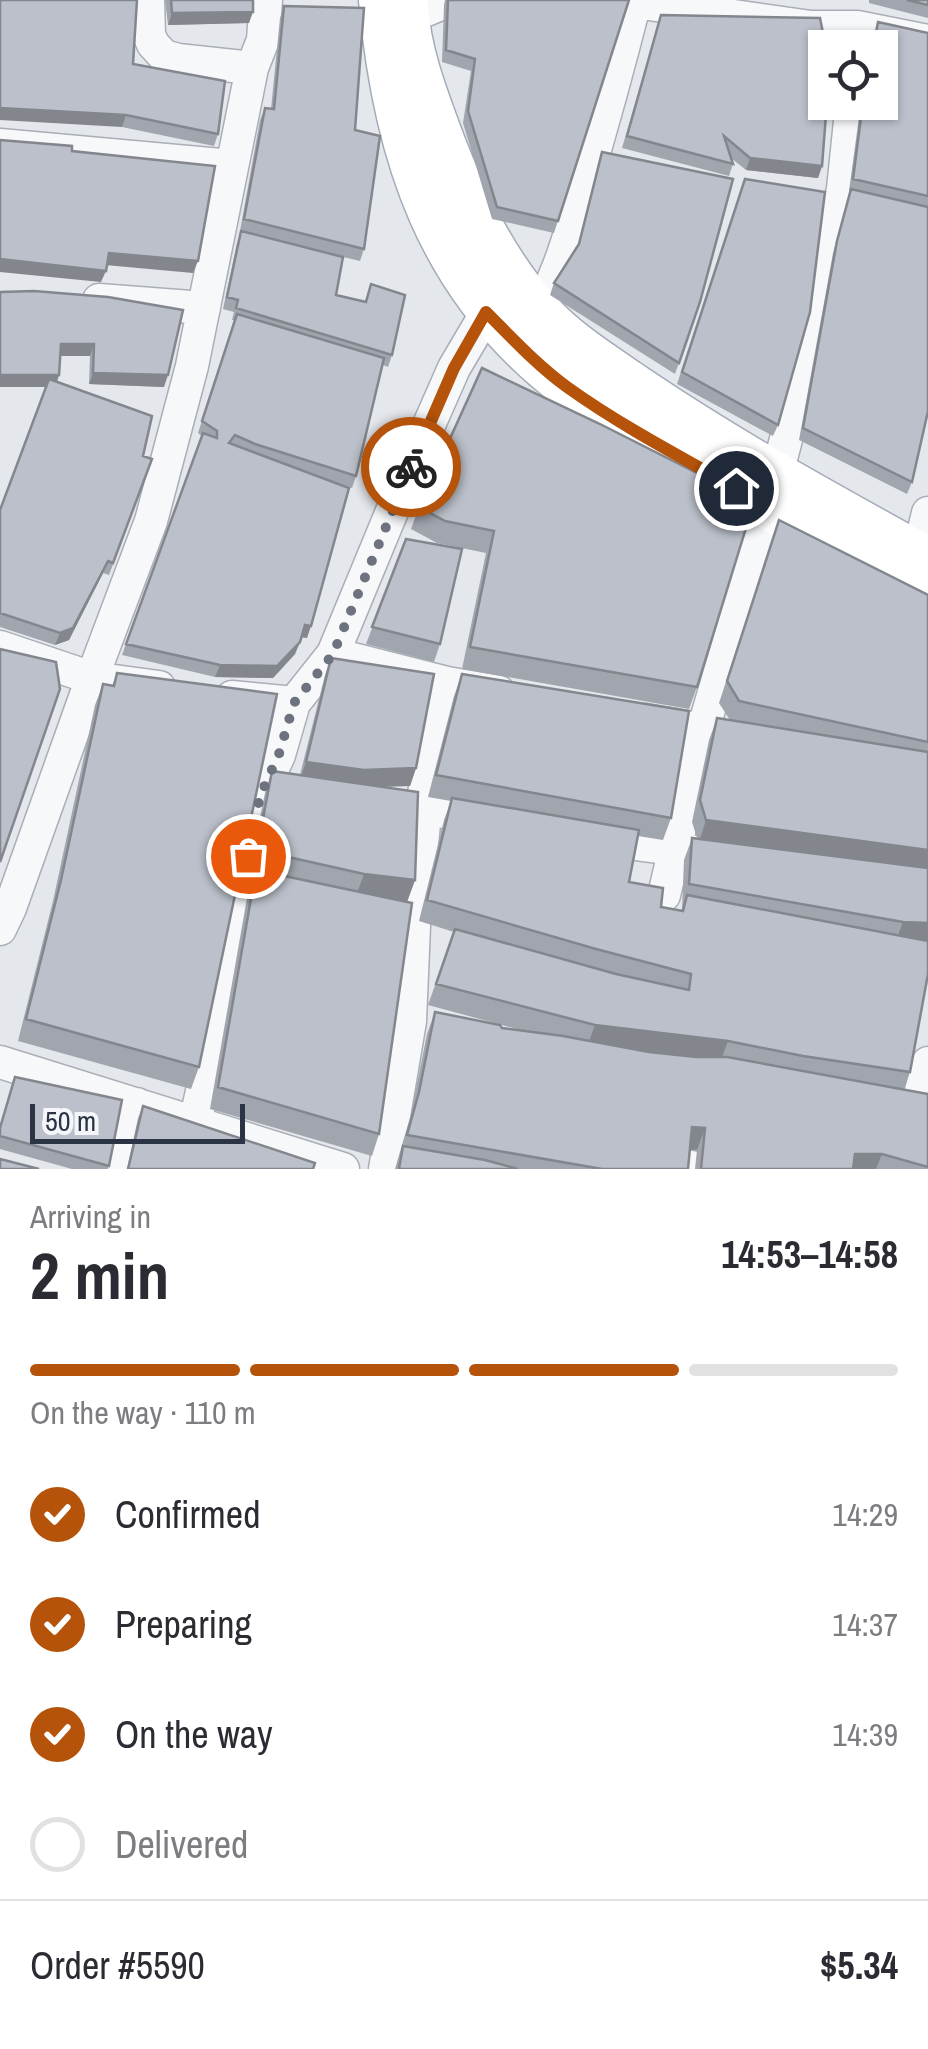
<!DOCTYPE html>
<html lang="en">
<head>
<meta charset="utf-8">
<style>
  body { margin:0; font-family:"Archivo Narrow",sans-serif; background:#f2f2f3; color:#2b2b33; height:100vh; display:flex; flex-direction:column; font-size:38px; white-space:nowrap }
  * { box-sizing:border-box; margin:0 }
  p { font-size:32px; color:#7c7c81 }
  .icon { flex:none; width:55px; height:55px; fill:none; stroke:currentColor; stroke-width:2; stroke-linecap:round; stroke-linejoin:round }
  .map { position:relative; height:1169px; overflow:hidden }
  .drawer { display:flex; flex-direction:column; background:#fff; flex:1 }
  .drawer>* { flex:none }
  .tools { position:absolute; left:808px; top:30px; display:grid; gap:20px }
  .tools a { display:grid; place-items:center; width:90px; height:90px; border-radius:0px; background:#fff; box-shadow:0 2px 8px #0004; font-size:50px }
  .scale { position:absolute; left:30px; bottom:25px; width:215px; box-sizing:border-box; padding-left:10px; border:5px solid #2b3445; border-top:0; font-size:28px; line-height:35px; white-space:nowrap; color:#2b3445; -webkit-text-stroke:8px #f4f6f9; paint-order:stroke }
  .pin { position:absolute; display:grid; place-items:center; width:85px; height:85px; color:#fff; margin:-42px; border:5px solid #fff; border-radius:50%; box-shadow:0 2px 10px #0007 }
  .courier { position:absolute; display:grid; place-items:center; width:100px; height:100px; margin:-50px; border:8px solid #b45309; border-radius:50%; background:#fff; color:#222; box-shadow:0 2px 12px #0007 }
  .summary em { font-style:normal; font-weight:700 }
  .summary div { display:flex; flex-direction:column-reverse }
  .summary { display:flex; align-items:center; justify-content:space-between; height:170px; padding:0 30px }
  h1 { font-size:65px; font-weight:700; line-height:75px }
  .bar { display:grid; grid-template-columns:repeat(4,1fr); gap:15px 10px; align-content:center; height:120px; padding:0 30px }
  .bar i { height:12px; border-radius:8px; background:#e1e1e2 }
  .bar .current { background:#b45309 }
  .bar p { grid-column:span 4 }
  .line { display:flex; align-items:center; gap:25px; padding:0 30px; border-top:2px solid #e1e1e2 }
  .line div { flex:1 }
  ol { padding:0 30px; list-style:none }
  li { display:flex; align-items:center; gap:30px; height:110px }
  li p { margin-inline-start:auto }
  li .icon { padding:10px; border-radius:50%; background:#b45309; color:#fff; stroke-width:4 }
  li:last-child { color:#7c7c81 }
  li i { width:55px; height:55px; border:5px solid #e1e1e2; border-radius:50% }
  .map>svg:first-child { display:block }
</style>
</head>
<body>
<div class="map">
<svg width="928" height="1169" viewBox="0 0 928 1169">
  <rect width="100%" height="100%" fill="#e4e7ec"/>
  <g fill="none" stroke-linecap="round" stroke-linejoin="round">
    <defs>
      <path id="minor" d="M 148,0 L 149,35 L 153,44 L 164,56 L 178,60 L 252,68
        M 586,3 L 635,2 L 705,12 L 706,0
        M 705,12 L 811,27 L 857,27 L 928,41
        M 389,18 L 407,18 L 443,3 L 487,2
        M 0,145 L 232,166
        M 99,300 L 204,308
        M 528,327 C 556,285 569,238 583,190 C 602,127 619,65 635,2
        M 777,474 L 806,362 L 843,189 L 852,102
        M 913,575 L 928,513
        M 0,647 L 92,678 L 151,521 L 192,366 L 252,68 L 263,40 L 266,0
        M 333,654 L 447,683 L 499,692
        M 232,697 L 294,703 L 333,654 L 407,475 L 454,368 L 487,312
        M 645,720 L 703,730 L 768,508
        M 423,808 L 487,820
        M 595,839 L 729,856
        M 664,895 L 703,730
        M 0,929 L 10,908 L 92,678 L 159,687
        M 0,1062 L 343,1169
        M 195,1123 L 227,978 L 260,796 L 279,755 L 294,703
        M 118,1169 L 137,1104
        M 385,1169 L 410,1021 L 414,926 L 424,824 L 424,793 L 447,683
        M 691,1169 L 691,1167
        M 893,1169 L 917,1107 L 928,1063"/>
      <path id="major" d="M 380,0 C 394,154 437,287 564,385 C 598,411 637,431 674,452 C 720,479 765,506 811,534 C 850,557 892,575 928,604
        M 407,7 C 409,49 425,92 440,132 C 463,194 495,261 540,311 C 569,343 606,365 642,390 C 731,450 824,501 918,553 L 928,561"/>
    </defs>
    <!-- minor casing -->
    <use href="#minor" stroke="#a9aeb7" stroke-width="35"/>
    <!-- major casing -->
    <use href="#major" stroke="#a3abb8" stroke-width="45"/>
    <!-- minor -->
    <use href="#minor" stroke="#f7f8fa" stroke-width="32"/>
    <!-- major -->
    <use href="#major" stroke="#fff" stroke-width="42"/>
  </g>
  <!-- wall -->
  <path fill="#a1a5ae" d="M 165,0 L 253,0 L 249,23 L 168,25 Z
    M 445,0 L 629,0 L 554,233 L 492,219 L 463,123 L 471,71 L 442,62 L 444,5 Z
    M 869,0 L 928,0 L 928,18 L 869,3 Z
    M 284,6 L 355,130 L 364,249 L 360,261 L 343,257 L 336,295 L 365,301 L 371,284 L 392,355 L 388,367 L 383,365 L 356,476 L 352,488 L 323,479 L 307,638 L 301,637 L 295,654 L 273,678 L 215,677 L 122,655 L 202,436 L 198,433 L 234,320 L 232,320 L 234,312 L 223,309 L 237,243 L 241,231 L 240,231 L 260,120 L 265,108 L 271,109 L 280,18 Z
    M 661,15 L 822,166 L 818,178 L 746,170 L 731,158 L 733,164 L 729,176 L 622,148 Z
    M 878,22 L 928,33 L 928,411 L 912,482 L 907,494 L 799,440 L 833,253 L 850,191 L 849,191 L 861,102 L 880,102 L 880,48 L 871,48 Z
    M 133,64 L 218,134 L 214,146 L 122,127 Z
    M 602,152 L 700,302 L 675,374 L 550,295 L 554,283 L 577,248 Z
    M 745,179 L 778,425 L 773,436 L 677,384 Z
    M 0,292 L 164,387 L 89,384 L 90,356 L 60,356 L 59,375 L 57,382 L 143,456 L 148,471 L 109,575 L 103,573 L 69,640 L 55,645 L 0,627 L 0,510 L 46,387 Z
    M 482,368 L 697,687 L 689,709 L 462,669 L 486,553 L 437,543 L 411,529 L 419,507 Z
    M 779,520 L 928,595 L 928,974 L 910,1072 L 904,1090 L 928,1094 L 928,1169 L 695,1169 L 697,1150 L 690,1150 L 688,1169 L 395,1169 L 411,1114 L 427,1034 L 435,1012 L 502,1028 L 528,1032 L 428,1005 L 454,932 L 419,921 L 444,820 L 451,801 L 428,797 L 454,696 L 462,674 L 671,818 L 663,840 L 638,836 L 629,882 L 661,907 L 682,910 L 684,860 L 692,838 L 697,838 L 692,822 L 709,740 L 717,718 L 730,720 L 719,703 Z
    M 406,539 L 440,644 L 434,662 L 366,644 Z
    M 331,658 L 416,768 L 410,786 L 380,787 L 415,880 L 407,902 L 379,1134 L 372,1156 L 210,1109 L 248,892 L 255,873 L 249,871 L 265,793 L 272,771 L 300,775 L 325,675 Z
    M 117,673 L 199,1067 L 191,1089 L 18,1041 L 53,901 L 95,705 L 103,684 L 112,686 Z
    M 15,1077 L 122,1100 L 108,1169 L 72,1169 L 0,1149 L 0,1125 Z
    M 143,1106 L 313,1169 L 127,1169 L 138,1118 Z"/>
  <!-- shaded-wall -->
  <path fill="#83868d" d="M 253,12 L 249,23 L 168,25 L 172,13 Z
    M 0,108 L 126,115 L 122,127 L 0,120 Z
    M 750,158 L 822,166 L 818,178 L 746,170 Z
    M 109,253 L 198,261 L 193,273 L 105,265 Z
    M 0,259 L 106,271 L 101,282 L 0,272 Z
    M 61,344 L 94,344 L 90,356 L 56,356 Z
    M 93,373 L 168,375 L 164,387 L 89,384 Z
    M 0,375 L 59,375 L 55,387 L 0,387 Z
    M 108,561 L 103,573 L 69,640 L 55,645 L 60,633 Z
    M 305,625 L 311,626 L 307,638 L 301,637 Z
    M 300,642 L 295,654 L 273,678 L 215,677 L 220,665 Z
    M 306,762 L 416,768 L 410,786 L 358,787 L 300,779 Z
    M 706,820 L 928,850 L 928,873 L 699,842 Z
    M 364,874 L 415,880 L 407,902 L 356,896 Z
    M 903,922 L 928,923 L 928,946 L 895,943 Z
    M 595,1025 L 728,1041 L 720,1063 L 587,1047 Z
    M 692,1127 L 705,1128 L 697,1150 L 684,1149 Z
    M 855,1154 L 882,1154 L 876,1169 L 850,1169 Z"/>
  <!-- building -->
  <path fill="#bbc0ca" stroke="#83868d" stroke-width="2.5" d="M 0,0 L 137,0 L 133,64 L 225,81 L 218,134 L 126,115 L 0,108 Z
    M 171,0 L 253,0 L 253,12 L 172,13 Z
    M 448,0 L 629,0 L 558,221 L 497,207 L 468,111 L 475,59 L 446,50 Z
    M 907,0 L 928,0 L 928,5 Z
    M 284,6 L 364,8 L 355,130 L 380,136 L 364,249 L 244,219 L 265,108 L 274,109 Z
    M 661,15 L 820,18 L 826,48 L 825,102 L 827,102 L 822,166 L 750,158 L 724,136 L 733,164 L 627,136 Z
    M 878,22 L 928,33 L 928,196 L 853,179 L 863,102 L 880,102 L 880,48 L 873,48 Z
    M 0,140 L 72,146 L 72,151 L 215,166 L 198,261 L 109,253 L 106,271 L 0,259 Z
    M 602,152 L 733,179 L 700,302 L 679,363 L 554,283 L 579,244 Z
    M 745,179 L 825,192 L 810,312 L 778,425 L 682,372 Z
    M 851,189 L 928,207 L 928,411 L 912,482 L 803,428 L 837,241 Z
    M 241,231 L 343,257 L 336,295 L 366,302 L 371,284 L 405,295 L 392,355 L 236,308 L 238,300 L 227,297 Z
    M 34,291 L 108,297 L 183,310 L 168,375 L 93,373 L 94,344 L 61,344 L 59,375 L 0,375 L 0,292 Z
    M 237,314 L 384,358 L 356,476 L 255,444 L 235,435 L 229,443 L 349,488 L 311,626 L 305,625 L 300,642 L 277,666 L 220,665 L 126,644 L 203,433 L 217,438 L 217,431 L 202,421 Z
    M 482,368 L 600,424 L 754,502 L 697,687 L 470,647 L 494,531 L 445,521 L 419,507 Z
    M 49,379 L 152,416 L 143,456 L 152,459 L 113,563 L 108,561 L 73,628 L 60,633 L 0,613 L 0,510 Z
    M 779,520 L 928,595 L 928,742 L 739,701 L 727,681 Z
    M 406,539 L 462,549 L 440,644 L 372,627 Z
    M 0,649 L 56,662 L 60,689 L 0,862 Z
    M 331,658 L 434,674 L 416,768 L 364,770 L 306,762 Z
    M 117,673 L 277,694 L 199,1067 L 26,1019 L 61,880 L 103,684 L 114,686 Z
    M 462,674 L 689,711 L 671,818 L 436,775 Z
    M 717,718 L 928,752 L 928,850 L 706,820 L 700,800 Z
    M 272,771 L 418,792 L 415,880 L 364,874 L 257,850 Z
    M 452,798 L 639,830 L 629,882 L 663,888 L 661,907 L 683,911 L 687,895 L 928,941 L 928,974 L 910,1072 L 803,1056 L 728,1041 L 595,1025 L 436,984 L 455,929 L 616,974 L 689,990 L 691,974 L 596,949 L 427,900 Z
    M 692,838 L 928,868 L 928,923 L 903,922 L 689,884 Z
    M 256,870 L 412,903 L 379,1134 L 218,1087 Z
    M 435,1012 L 500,1025 L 502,1028 L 563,1036 L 649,1052 L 696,1057 L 727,1057 L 928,1094 L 928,1167 L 882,1154 L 855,1154 L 853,1169 L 701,1169 L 705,1128 L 692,1127 L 688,1169 L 602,1169 L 407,1135 L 419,1092 Z
    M 15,1077 L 122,1100 L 109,1166 L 0,1136 L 0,1128 Z
    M 143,1106 L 315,1163 L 313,1169 L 128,1169 Z
    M 403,1146 L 485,1160 L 518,1169 L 399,1169 Z
    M 0,1159 L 39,1169 L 0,1169 Z"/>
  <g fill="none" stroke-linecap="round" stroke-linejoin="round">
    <!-- done -->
    <path stroke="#6c737f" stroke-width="10" stroke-dasharray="0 18" d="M 248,856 L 260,796 L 279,754 L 294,703 L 333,654 L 411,467"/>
    <!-- route -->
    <path stroke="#b45309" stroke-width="12" d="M 411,467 L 454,368 L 486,312 C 512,338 537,365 567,387 C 620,425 679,456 736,488"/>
  </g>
</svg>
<div class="tools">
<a><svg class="icon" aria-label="locate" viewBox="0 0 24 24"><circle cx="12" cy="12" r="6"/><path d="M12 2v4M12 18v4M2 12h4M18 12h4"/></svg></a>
</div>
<div class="scale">50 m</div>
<div class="pin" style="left:248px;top:856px;background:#ea580c"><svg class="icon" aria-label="bag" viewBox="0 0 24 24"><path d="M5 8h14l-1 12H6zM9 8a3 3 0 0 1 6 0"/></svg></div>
<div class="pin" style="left:736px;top:488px;background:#1f2937"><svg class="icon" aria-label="home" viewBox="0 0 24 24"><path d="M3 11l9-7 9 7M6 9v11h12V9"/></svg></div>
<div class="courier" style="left:411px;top:467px"><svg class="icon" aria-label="bike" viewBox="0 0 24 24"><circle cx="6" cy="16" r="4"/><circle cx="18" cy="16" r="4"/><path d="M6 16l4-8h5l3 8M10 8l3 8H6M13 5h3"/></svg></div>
</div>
<section class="drawer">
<div class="summary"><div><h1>2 min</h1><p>Arriving in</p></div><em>14:53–14:58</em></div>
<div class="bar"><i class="current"></i><i class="current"></i><i class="current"></i><i></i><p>On the way · 110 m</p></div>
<ol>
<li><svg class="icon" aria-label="check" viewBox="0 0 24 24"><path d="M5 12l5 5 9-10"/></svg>Confirmed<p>14:29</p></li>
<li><svg class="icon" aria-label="check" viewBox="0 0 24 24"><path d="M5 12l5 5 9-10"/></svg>Preparing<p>14:37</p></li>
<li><svg class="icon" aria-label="check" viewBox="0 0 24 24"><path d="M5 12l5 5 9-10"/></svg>On the way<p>14:39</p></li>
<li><i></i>Delivered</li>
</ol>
<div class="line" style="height:130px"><div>Order #5590</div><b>$5.34</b></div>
</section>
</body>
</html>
